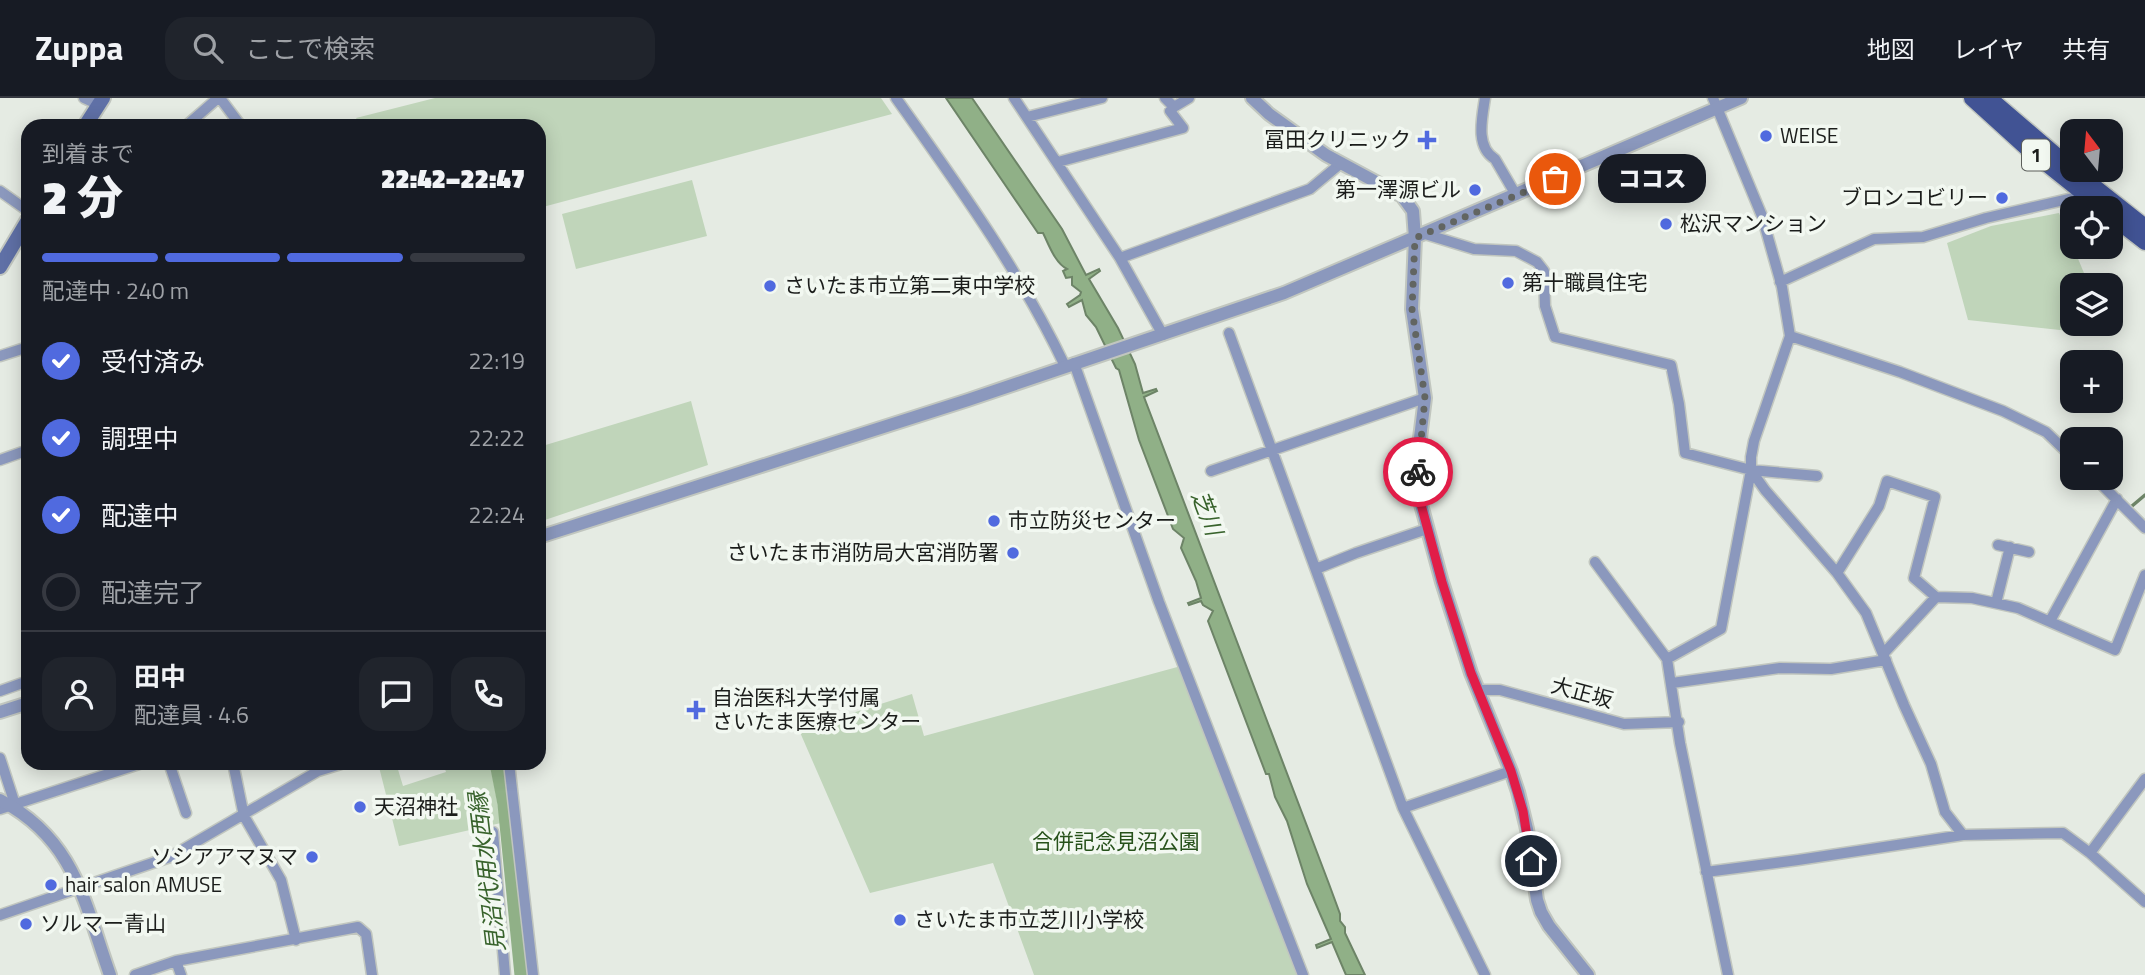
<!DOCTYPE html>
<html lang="ja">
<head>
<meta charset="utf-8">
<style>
  body { margin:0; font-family:"Titillium Web","Noto Sans JP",sans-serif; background:#20242c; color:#f1f3f6; height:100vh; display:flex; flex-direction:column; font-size:26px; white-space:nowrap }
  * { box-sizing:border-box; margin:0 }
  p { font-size:23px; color:#9ea1a6 }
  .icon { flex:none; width:38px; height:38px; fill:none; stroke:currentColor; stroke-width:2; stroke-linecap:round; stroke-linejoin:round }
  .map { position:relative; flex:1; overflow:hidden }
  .side { position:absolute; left:21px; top:21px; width:525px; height:651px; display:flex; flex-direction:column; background:#171b24; border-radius:21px; box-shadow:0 4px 18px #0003 }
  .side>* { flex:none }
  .needle { width:46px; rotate:344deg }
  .controls { position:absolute; left:2060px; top:21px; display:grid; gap:14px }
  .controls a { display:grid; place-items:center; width:63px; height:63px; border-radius:14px; background:#171b24; box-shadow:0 4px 18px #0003; font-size:35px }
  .pin { position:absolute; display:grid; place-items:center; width:60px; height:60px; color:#fff; margin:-30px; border:4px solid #fff; border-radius:50%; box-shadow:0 2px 7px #0007 }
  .courier { position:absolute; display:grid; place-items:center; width:70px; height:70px; margin:-35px; border:5px solid #e11d48; border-radius:50%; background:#fff; color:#222; box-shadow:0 2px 9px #0007 }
  .bubble { position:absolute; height:49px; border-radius:21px; background:#171b24; box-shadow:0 4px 18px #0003; font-size:23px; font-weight:800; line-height:49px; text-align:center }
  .headline em { font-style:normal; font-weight:800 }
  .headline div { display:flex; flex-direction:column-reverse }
  .headline { display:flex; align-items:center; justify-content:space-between; height:119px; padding:0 21px }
  h1 { font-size:46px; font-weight:800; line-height:52px }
  .bar { display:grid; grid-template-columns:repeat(4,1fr); gap:10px 7px; align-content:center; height:84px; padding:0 21px }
  .bar i { height:9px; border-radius:5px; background:#363941 }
  .bar .on { background:#506adf }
  .bar p { grid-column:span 4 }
  .line { display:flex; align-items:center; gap:18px; padding:0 21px; border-top:2px solid #363941 }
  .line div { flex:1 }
  .round { display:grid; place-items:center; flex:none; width:74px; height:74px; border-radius:21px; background:#20242c }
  ol { padding:0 21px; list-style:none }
  li { display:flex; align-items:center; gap:21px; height:77px }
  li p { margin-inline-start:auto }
  li .icon { padding:7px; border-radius:50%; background:#506adf; color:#fff; stroke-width:4 }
  li:last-child { color:#9ea1a6 }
  li i { width:38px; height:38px; border:4px solid #363941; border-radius:50% }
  header { display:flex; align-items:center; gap:42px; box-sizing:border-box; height:98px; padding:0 35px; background:#171b24; border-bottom:2px solid #363941 }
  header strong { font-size:33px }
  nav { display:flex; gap:38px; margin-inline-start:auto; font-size:24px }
  .search { width:490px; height:63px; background:#20242c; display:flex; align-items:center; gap:18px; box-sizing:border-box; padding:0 24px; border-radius:21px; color:#9ea1a6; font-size:26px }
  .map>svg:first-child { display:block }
</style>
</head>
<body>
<header>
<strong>Zuppa</strong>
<div class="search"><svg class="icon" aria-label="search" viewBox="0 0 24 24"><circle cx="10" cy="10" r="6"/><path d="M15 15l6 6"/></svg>ここで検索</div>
<nav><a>地図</a><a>レイヤ</a><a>共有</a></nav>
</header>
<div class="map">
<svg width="2145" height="877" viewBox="0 0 2145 877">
  <rect width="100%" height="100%" fill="#e5ebe3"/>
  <!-- green -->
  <path fill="#c0d5ba" d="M 435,0 L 881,0 L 892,16 L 539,110 L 539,28 L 361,28 L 356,20 Z
    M 692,82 L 707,138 L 576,171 L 562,116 Z
    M 2059,115 L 2089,187 L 2072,187 L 2072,226 L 2110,226 L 2111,213 L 2121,226 L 2106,237 L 1968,222 L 1947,145 L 1991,128 Z
    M 691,303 L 708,367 L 539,424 L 539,349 Z
    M 1181,568 L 1297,877 L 1034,877 L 993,765 L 870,795 L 799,632 L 912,596 L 924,638 Z
    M 378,665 L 396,665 L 403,688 L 446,674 L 443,665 L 490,665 L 501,725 L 399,748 Z"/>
  <!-- water -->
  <path fill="#90b087" stroke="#6d8467" stroke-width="2" d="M 946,0 L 972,0 L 1062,131 L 1086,177 L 1099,171 L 1100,173 L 1089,181 L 1118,230 L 1135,266 L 1143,295 L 1156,291 L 1157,293 L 1144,299 L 1329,786 L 1340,816 L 1340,823 L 1345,829 L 1345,835 L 1365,877 L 1346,877 L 1332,844 L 1317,850 L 1316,847 L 1331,841 L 1307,786 L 1287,723 L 1275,699 L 1269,676 L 1266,676 L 1208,523 L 1213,513 L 1203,507 L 1201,503 L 1189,507 L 1188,505 L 1201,500 L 1196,483 L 1181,450 L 1184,440 L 1173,431 L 1139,342 L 1119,272 L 1116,270 L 1096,229 L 1086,217 L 1082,202 L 1069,209 L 1067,206 L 1080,197 L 1081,194 L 1072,187 L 1072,179 L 1066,180 L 1063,173 L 1067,171 C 1055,165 1049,147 1043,135 L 1038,135 Z"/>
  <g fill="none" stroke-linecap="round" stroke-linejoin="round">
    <!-- stream -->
    <path stroke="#6d8467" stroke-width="3.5" d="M 2132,408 L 2145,397"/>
    <!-- river -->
    <path stroke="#90b087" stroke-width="19" d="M 499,665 L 507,706 L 524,877"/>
    <defs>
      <path id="minor" d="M 84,0 L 99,7
        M 220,0 L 241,28
        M 896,0 C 957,86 1020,173 1065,268
        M 1014,0 L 1120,160 L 1163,237
        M 1165,0 L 1174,9 L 1189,0
        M 1485,0 C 1482,20 1475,49 1495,61 L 1516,97
        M 1713,0 L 1762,118 L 1782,189 L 1790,238 L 1754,343 L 1751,359 L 1751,372 L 1765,392 L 1837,475 L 1866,515 L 1904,607 L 1931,666 L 1945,714 L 1963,737
        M 1027,19 L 1102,0
        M 186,28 L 218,0
        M 1058,64 L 1183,30 L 1170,13 L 1174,9
        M 0,93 L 28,113
        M 1425,136 L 1474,151 L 1516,153 L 1537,164 L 1544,173 L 1545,208 L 1555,239 L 1671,267 L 1679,306 L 1685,355 L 1751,372 L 1817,378
        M 1120,160 L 1310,91 L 1340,66
        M 1780,184 L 1874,141 L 1923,139 L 1986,120 L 2086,97
        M 1229,235 L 1403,710 L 1485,877
        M 1790,238 L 1900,274 L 2003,313 L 2046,334 L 2072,359
        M 0,258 L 28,249
        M 1074,265 L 1159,504 L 1303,877
        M 0,362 L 28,352
        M 1211,373 L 1425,300
        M 2095,380 L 2145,430
        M 1998,447 L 2029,454
        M 1595,464 L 1667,561
        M 1316,471 L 1356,455 L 1427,431
        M 1837,475 L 1879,408 L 1887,383 L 1935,399 L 1914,480 L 1936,499
        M 1996,505 L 2010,449
        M 2050,523 L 2117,401
        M 1884,555 L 1936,499 L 1972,500 L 2018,510 L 2115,552 L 2145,477
        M 1672,585 L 1780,570 L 1831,571 L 1886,562
        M 1478,592 L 1500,592 L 1624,626 L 1679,624
        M 0,593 L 28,583
        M 0,660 L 13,700 L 12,708
        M 169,665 L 186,715
        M 233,665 L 244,718 L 281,782 L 296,842
        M 509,665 L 533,877
        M 2145,681 L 2090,755 L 2145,804
        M 1403,710 L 1511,673
        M 0,711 L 142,665
        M 493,734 L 505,877
        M 1706,774 L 1798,762 L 1963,737 L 2063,735 L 2090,755
        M 0,817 L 170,759 L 318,673 L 344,665
        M 176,863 L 181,877
        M 135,877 L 176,863 L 358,829 L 366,836 L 372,877
        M 1728,877 L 1680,645 L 1667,561 L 1721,531 L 1751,372"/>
      <path id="tertiary" d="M 1252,0 L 1269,16 L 1326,57 L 1402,98 L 1413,113 L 1415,140 L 1412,211 L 1425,300 L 1418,356 L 1419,399 L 1442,484 L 1471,575 L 1511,673 L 1518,694 L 1527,731 L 1537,802 L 1541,814 L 1549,828 L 1588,877
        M 539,439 L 968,302 L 1284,195 L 1741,0
        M 0,614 L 28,605
        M 0,702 C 75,741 84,804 110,877"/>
      <path id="secondary" d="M 85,28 L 103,0
        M 0,169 L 28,122"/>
      <path id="primary" d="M 1972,0 L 2027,50 L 2102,110
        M 1989,0 L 2072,71
        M 2073,72 L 2145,129
        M 2110,117 L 2145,144"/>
    </defs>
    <!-- minor casing -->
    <use href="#minor" stroke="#c1c6bf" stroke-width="13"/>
    <!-- tertiary casing -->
    <use href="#tertiary" stroke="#c1c6bf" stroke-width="16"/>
    <!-- secondary casing -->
    <use href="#secondary" stroke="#c1c6bf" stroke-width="18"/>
    <!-- primary casing -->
    <use href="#primary" stroke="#c1c6bf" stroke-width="19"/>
    <!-- minor -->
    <use href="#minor" stroke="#8b98bd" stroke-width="10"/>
    <!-- tertiary -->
    <use href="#tertiary" stroke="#8b98bd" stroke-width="12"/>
    <!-- secondary -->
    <use href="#secondary" stroke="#5f70a6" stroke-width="14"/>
    <!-- primary -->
    <use href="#primary" stroke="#415394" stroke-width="16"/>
  </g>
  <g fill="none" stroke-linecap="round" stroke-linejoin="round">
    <!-- done -->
    <path stroke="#626561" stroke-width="7" stroke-dasharray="0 12.6" d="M 1418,374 L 1425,300 L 1412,211 L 1415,140 L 1555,81"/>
    <!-- route -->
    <path stroke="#e11d48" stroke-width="9" d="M 1418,374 L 1419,399 L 1442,484 L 1471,575 L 1511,673 L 1523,713 L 1531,763"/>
  </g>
  <!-- markers -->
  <g fill="#506adf" stroke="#f2f8f1" stroke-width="2.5">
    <circle cx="1766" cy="38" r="7"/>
    <path d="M1423.5 31.5h7v7h7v7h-7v7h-7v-7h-7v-7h7z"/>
    <circle cx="1475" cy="92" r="7"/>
    <circle cx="2002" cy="100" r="7"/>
    <circle cx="1666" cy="126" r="7"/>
    <circle cx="1508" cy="185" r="7"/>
    <circle cx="770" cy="188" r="7"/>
    <circle cx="994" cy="423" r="7"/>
    <circle cx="1013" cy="455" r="7"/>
    <path d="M692.5 601.5h7v7h7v7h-7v7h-7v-7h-7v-7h7z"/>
    <circle cx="360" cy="709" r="7"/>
    <circle cx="312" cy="759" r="7"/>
    <circle cx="51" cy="787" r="7"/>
    <circle cx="900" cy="822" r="7"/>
    <circle cx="26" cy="826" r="7"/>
  </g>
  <g text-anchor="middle" stroke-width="7" stroke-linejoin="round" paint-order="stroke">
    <!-- shield labels -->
    <rect fill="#f2f8f1" stroke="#5c5f5b" stroke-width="2" x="2022" y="41.5" width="28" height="31" rx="5"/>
    <g font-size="19" font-weight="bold" fill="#1b1d1b">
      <text x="2036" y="64">1</text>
    </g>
    <!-- poi labels -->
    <g font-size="21" fill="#1b1d1b" stroke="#f2f8f1" text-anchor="start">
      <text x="1780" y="45">WEISE</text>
      <text x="1411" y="49" text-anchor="end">冨田クリニック</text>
      <text x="1461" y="99" text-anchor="end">第一澤源ビル</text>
      <text x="1988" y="107" text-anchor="end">ブロンコビリー</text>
      <text x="1680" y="133">松沢マンション</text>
      <text x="1522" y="192">第十職員住宅</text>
      <text x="784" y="195">さいたま市立第二東中学校</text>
      <text x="1008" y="430">市立防災センター</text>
      <text x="999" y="462" text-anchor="end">さいたま市消防局大宮消防署</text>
      <text x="712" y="607">自治医科大学付属<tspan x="712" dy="24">さいたま医療センター</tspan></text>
      <text x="374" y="716">天沼神社</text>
      <text x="298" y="766" text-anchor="end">ソシアアマヌマ</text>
      <text x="65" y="794">hair salon AMUSE</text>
      <text x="914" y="829">さいたま市立芝川小学校</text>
      <text x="40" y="833">ソルマー青山</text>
    </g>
    <!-- street labels -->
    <g font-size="21" fill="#1b1d1b" stroke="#f2f8f1">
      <text transform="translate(1582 595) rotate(15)" y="7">大正坂</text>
    </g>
    <!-- park labels -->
    <g font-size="21" fill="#26511a" stroke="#f2f8f1">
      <text x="1116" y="751">合併記念見沼公園</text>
    </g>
    <!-- water labels -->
    <g font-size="23" font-style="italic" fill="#38632c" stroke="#f2f8f1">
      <text transform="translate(1207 415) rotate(69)" y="8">芝川</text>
      <text transform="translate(487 774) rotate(-97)" y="8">見沼代用水西縁</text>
    </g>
  </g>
</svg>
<div class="controls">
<a><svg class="needle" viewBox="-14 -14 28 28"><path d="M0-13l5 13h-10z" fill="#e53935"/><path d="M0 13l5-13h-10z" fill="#9ea1a6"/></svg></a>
<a><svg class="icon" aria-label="locate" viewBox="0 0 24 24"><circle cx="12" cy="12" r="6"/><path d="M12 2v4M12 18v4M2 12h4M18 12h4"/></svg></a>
<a><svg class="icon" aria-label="layers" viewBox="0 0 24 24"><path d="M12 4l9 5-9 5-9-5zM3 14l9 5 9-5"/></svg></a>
<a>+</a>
<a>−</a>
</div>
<div class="pin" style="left:1555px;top:81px;background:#ea580c"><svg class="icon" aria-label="bag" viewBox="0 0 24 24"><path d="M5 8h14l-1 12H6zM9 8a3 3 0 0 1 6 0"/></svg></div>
<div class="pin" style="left:1531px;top:763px;background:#1f2937"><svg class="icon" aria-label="home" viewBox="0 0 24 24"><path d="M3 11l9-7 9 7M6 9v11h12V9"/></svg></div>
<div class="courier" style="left:1418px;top:374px"><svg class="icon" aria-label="bike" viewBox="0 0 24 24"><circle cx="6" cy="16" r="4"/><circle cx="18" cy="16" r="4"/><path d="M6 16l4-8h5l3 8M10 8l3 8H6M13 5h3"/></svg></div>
<div class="bubble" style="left:1598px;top:56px;width:108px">ココス</div>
<section class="side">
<div class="headline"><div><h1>2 分</h1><p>到着まで</p></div><em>22:42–22:47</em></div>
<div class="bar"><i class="on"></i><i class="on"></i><i class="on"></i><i></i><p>配達中 · 240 m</p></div>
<ol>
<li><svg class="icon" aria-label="check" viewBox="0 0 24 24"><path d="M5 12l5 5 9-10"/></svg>受付済み<p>22:19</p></li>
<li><svg class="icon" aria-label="check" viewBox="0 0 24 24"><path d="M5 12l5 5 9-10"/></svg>調理中<p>22:22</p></li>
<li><svg class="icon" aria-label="check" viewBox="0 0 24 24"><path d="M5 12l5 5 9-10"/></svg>配達中<p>22:24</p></li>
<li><i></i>配達完了</li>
</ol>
<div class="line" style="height:126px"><a class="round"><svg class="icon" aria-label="person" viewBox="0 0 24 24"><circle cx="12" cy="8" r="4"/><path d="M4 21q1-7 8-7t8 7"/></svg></a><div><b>田中</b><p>配達員 · 4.6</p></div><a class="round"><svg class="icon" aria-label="chat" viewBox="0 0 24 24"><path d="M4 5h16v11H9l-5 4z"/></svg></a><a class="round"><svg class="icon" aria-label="phone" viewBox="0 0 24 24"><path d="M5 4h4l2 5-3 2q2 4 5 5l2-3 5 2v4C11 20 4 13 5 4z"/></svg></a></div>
</section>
</div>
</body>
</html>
